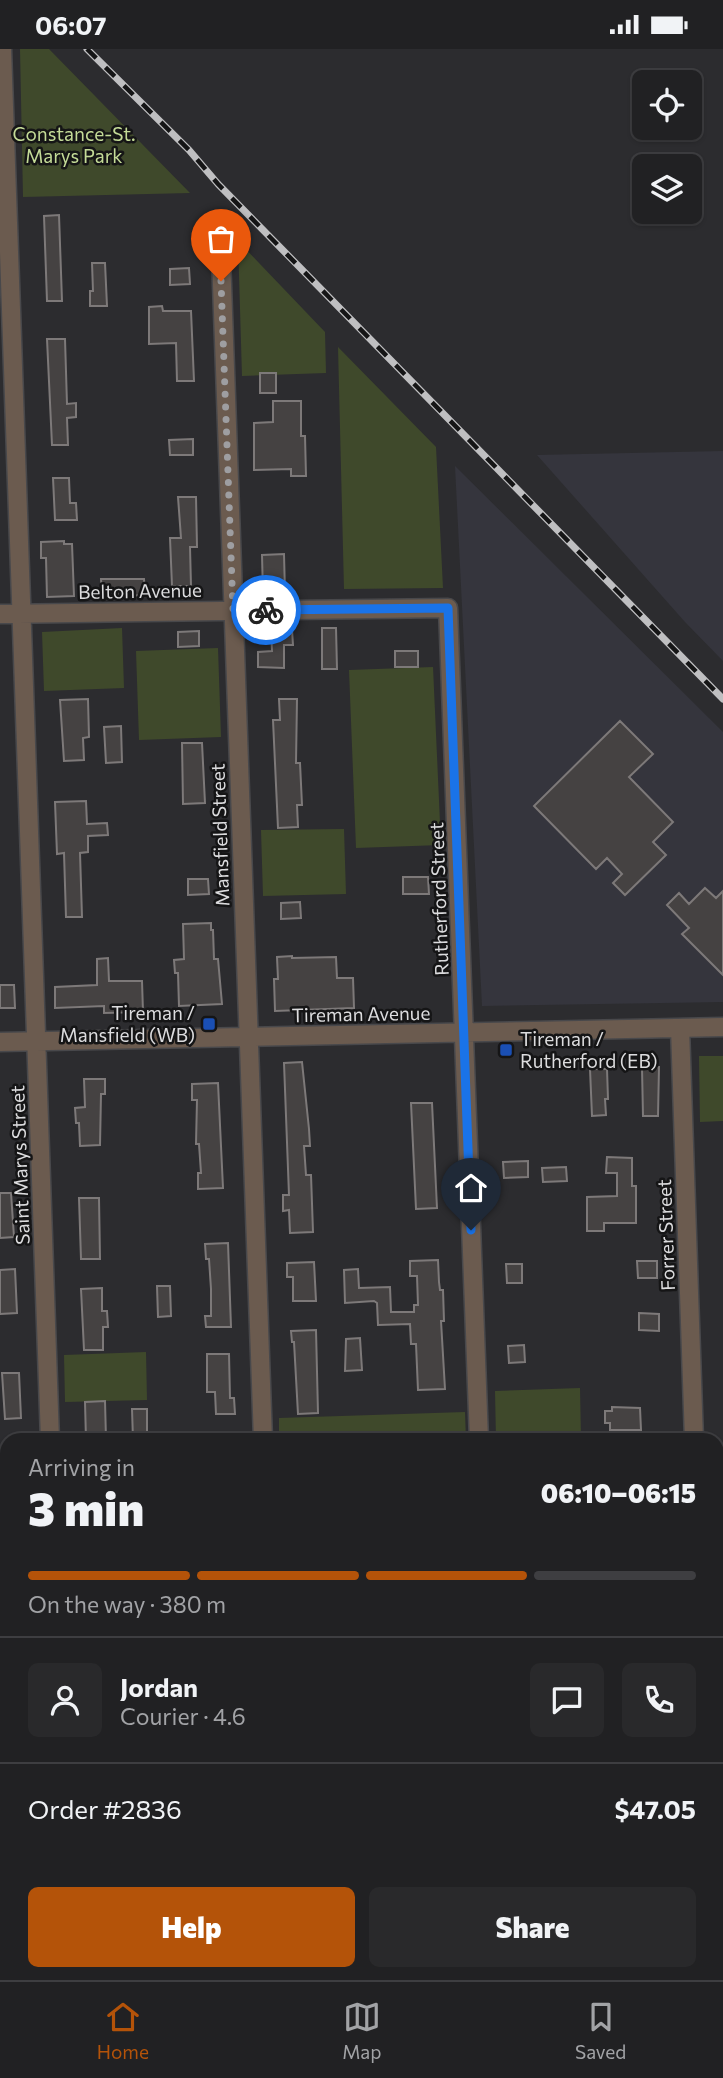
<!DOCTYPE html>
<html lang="en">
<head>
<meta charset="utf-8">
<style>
  body { margin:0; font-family:Commissioner,sans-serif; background:#29292b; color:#f1f3f6; height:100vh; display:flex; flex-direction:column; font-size:26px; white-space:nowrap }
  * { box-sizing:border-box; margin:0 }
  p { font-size:23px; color:#a2a3a6 }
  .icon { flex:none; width:38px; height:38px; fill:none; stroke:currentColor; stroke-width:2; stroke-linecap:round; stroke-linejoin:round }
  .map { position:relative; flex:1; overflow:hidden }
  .panel { position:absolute; left:0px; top:1384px; width:724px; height:548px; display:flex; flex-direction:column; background:#212123; border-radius:21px 21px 0 0; box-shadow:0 2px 5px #0004,0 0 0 2px #3e3e41 }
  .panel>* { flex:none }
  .buttons { position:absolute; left:632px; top:21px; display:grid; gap:14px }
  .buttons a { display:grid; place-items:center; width:70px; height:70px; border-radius:10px; background:#212123; box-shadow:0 2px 5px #0004,0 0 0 2px #3e3e41; font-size:35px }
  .pin { position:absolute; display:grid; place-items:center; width:60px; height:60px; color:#fff; margin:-72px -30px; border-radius:50% 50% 50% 0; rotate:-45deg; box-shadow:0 0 7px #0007 }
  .pin .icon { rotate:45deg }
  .courier { position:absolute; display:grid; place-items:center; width:70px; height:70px; margin:-35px; border:5px solid #1a73e8; border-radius:50%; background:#fff; color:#222; box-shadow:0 2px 9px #0007 }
  .headline em { font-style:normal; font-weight:800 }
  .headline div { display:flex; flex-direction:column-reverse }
  .headline { display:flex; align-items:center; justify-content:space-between; height:119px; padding:0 28px }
  h1 { font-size:46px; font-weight:800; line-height:52px }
  .bar { display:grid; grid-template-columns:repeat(4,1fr); gap:10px 7px; align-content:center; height:84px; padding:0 28px }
  .bar i { height:9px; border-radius:5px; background:#3e3e41 }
  .bar .current { background:#b45309 }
  .bar p { grid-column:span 4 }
  .line { display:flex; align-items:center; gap:18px; padding:0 28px; border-top:2px solid #3e3e41 }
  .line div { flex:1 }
  .round { display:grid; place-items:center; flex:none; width:74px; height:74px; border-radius:10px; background:#29292b }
  .action { display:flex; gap:14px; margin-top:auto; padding:14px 28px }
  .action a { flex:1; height:80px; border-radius:10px; background:#b45309; color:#fff; font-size:28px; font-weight:800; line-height:80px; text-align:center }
  .action a+a { background:#29292b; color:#f1f3f6 }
  .status { display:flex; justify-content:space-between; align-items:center; height:49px; padding:0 35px; background:#212123; direction:ltr }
  .status svg { height:19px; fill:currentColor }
  .dock { display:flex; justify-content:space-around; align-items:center; height:98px; border-top:2px solid #3e3e41; background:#212123; font-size:19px; color:#a2a3a6 }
  .dock a { display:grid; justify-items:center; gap:4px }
  .dock .current { color:#b45309 }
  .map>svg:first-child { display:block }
</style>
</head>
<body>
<div class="status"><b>06:07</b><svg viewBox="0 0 49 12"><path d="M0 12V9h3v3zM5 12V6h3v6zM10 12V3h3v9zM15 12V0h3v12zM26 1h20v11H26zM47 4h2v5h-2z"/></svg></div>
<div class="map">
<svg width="723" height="1931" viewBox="0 0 723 1931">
  <rect width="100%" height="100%" fill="#2c2c2f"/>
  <!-- built -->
  <path fill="#35353d" d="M 723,402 L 723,612 L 685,573 L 537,406 Z
    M 455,417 L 723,683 L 723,953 L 482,957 Z"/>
  <!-- green -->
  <path fill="#3f492b" d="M 20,0 L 49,0 L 190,144 L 23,148 Z
    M 238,192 L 325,283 L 326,324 L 242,327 Z
    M 338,298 L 436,398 L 443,539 L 344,540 Z
    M 122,579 L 124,639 L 44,642 L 42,583 Z
    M 218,599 L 221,688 L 139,691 L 136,602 Z
    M 433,618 L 441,796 L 356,799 L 349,621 Z
    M 344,780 L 346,845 L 263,847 L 261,781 Z
    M 699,1007 L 723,1007 L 723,1072 L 700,1073 Z
    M 146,1303 L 147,1351 L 65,1353 L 64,1306 Z
    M 580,1339 L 581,1390 L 496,1391 L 495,1342 Z
    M 465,1363 L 466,1391 L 279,1391 L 279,1369 Z
    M 0,1450 L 7,1450 L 7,1552 L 0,1552 Z
    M 83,1925 L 167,1925 L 167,1931 L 83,1931 Z"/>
  <!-- building -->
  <path fill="#454242" stroke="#7d7979" stroke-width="2" d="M 59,166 L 62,252 L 47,252 L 44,167 Z
    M 92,214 L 105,214 L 107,257 L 90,257 L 90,242 L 93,242 Z
    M 189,219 L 190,235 L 170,236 L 170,220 Z
    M 162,257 L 163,262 L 191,262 L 194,332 L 177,332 L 176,294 L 149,295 L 149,258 Z
    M 47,290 L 65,290 L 67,355 L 76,354 L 76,368 L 67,369 L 68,396 L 52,396 Z
    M 260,324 L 276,324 L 276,344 L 260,344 Z
    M 273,352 L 301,352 L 301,387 L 305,387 L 306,427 L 291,427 L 291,420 L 254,421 L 254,374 L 273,373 Z
    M 193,390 L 193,406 L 170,406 L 169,391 Z
    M 53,429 L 69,429 L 70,454 L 76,454 L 77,471 L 55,471 Z
    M 178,448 L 196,448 L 197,498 L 190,498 L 191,537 L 172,537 L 170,489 L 181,489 Z
    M 64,492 L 64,495 L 72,495 L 74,547 L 47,548 L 46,509 L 41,509 L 41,493 Z
    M 284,505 L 285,544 L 263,545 L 262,506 Z
    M 101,530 L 144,530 L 145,546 L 102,548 Z
    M 322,579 L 336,579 L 337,620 L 322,620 Z
    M 271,581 L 292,581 L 293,596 L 284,596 L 284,619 L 258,618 L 258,603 L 272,602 Z
    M 199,582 L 199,597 L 178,598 L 178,583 Z
    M 395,602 L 418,602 L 418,618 L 395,618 Z
    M 88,650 L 89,688 L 83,689 L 84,711 L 64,712 L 60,651 Z
    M 279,650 L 297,650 L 296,714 L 300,714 L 302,756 L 297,756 L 298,778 L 278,779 L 273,671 L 280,671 Z
    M 620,672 L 653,705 L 629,728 L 673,773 L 653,793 L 666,806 L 625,846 L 613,834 L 622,825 L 607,809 L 596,820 L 534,757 Z
    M 121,677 L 122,713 L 106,714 L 104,678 Z
    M 182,694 L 202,694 L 205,754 L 183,755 Z
    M 86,752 L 87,775 L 107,774 L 108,786 L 88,787 L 88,803 L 80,804 L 82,868 L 66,868 L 64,804 L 57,805 L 55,753 Z
    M 403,828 L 428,828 L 429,845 L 403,845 Z
    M 188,830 L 208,830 L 209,845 L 188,846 Z
    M 705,839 L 716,849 L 723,842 L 723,926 L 682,885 L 689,879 L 667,856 L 679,844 L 689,855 Z
    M 300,853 L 301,869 L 281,870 L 281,854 Z
    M 211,874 L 211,881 L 213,881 L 214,910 L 218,910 L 222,955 L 179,957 L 178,924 L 175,924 L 174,911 L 184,910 L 183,875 Z
    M 292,907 L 292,909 L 336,908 L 337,929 L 353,929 L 354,959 L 275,962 L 274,930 L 278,930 L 277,908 Z
    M 108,909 L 109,932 L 142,932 L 143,963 L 104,964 L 104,957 L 55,959 L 55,938 L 97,936 L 97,910 Z
    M 0,936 L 14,936 L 15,959 L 0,959 Z
    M 302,1013 L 309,1080 L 310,1097 L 304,1097 L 306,1126 L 311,1126 L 313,1183 L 290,1184 L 289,1161 L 283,1162 L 283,1146 L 289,1146 L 284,1014 Z
    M 659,1018 L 658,1067 L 643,1067 L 642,1019 Z
    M 590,1020 L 607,1020 L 608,1050 L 605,1050 L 606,1066 L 592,1067 Z
    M 84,1030 L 105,1030 L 105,1045 L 101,1045 L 100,1096 L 80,1097 L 79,1074 L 76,1074 L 75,1059 L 85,1058 Z
    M 218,1034 L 223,1139 L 198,1140 L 198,1124 L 201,1124 L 199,1095 L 196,1095 L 197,1051 L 192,1051 L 192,1035 Z
    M 411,1054 L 432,1054 L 437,1159 L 416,1160 Z
    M 607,1108 L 632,1109 L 632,1137 L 636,1137 L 636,1174 L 604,1174 L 604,1182 L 587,1182 L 587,1148 L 617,1147 L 617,1124 L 606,1124 Z
    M 528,1112 L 528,1128 L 504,1129 L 503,1113 Z
    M 566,1118 L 567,1132 L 543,1133 L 542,1119 Z
    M 0,1144 L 11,1144 L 14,1188 L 0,1189 Z
    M 79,1149 L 99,1149 L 100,1210 L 81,1210 Z
    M 228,1194 L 231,1278 L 206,1278 L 205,1267 L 211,1267 L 211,1240 L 209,1210 L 206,1210 L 205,1195 Z
    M 438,1211 L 439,1233 L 440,1241 L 443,1241 L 444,1272 L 441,1272 L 445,1340 L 418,1341 L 416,1295 L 411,1295 L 410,1275 L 378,1276 L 377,1254 L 374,1252 L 345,1254 L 344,1221 L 358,1220 L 359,1239 L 390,1238 L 391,1263 L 414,1263 L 414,1256 L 418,1256 L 417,1227 L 410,1227 L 410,1212 Z
    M 637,1212 L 657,1212 L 657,1229 L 638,1229 Z
    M 314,1213 L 316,1252 L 293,1252 L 293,1228 L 287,1228 L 287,1214 Z
    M 506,1215 L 522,1215 L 522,1234 L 507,1234 Z
    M 15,1220 L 17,1264 L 0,1265 L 0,1221 Z
    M 157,1237 L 170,1237 L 171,1267 L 158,1268 Z
    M 102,1239 L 102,1262 L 107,1262 L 108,1278 L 103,1278 L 103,1301 L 84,1301 L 81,1240 Z
    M 639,1264 L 659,1265 L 659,1282 L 639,1281 Z
    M 316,1281 L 318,1364 L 298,1365 L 294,1293 L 292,1293 L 291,1282 Z
    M 360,1289 L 362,1321 L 345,1322 L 346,1290 Z
    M 524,1296 L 525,1313 L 509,1314 L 508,1297 Z
    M 207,1305 L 229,1305 L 230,1349 L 234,1349 L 235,1365 L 216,1365 L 215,1343 L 207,1343 Z
    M 2,1324 L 19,1324 L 21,1369 L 5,1370 Z
    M 105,1352 L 106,1390 L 86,1391 L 85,1353 Z
    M 612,1358 L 640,1359 L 641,1381 L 610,1381 L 610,1374 L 605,1374 L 605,1362 L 612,1362 Z
    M 132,1360 L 147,1360 L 147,1391 L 133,1391 Z"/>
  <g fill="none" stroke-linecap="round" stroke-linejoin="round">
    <defs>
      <path id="minor" d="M 2,0 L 50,1391
        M 220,179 L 263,1391
        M 0,565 L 448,559 L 479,1391
        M 680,979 L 694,1391
        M 0,993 L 723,978
        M 718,1559 L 723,1559
        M 0,1570 L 7,1570
        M 67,1925 L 67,1931
        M 282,1925 L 282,1931
        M 500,1925 L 500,1931
        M 714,1925 L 714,1931"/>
    </defs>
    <!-- minor casing -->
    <use href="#minor" stroke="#48484b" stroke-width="21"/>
    <!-- minor -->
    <use href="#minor" stroke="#6b5b4f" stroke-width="18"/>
    <defs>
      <path id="rail" d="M 87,0 L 189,101 L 218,135 L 723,650"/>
    </defs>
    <!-- rail casing -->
    <use href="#rail" stroke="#bfbfc1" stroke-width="7"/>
    <!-- rail -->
    <use href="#rail" stroke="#151516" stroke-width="4.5" stroke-dasharray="13" stroke-linecap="butt"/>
  </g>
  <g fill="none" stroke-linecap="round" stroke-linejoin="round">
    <!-- done -->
    <path stroke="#9e9ea1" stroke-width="7" stroke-dasharray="0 12.6" d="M 221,232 L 233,561 L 266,561"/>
    <!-- route -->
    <path stroke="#1a73e8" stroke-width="9" d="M 266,561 L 448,559 L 471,1181"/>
  </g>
  <!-- markers -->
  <g fill="#1a4fb4" stroke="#151516" stroke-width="2.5">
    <rect x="202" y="968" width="14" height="14" rx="3.5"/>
    <rect x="499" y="994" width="14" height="14" rx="3.5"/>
  </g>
  <g text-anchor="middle" stroke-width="5" stroke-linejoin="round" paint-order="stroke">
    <!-- park labels -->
    <g font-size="19" fill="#c4db97" stroke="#151516">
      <text x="74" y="92">Constance-St.<tspan x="74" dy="22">Marys Park</tspan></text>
    </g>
    <!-- street labels -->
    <g font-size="19" fill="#dcdcde" stroke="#151516">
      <text transform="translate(140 542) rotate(-1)" y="7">Belton Avenue</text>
      <text transform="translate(220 786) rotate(-92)" y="7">Mansfield Street</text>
      <text transform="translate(439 850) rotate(-92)" y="7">Rutherford Street</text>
      <text transform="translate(361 965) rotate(-1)" y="7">Tireman Avenue</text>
      <text transform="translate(20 1116) rotate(-92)" y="7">Saint Marys Street</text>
      <text transform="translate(666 1186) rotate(-92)" y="7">Forrer Street</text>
    </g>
    <!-- poi labels -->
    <g font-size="19" fill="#dcdcde" stroke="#151516" text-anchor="end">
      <text x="195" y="971">Tireman /<tspan x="195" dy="22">Mansfield (WB)</tspan></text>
      <text x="520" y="997" text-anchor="start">Tireman /<tspan x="520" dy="22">Rutherford (EB)</tspan></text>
    </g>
  </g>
</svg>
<div class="buttons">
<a><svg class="icon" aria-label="locate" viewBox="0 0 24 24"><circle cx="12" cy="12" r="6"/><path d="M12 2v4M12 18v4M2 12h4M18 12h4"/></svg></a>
<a><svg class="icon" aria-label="layers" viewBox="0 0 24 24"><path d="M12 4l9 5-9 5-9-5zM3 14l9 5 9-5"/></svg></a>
</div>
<div class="pin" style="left:221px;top:232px;background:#ea580c"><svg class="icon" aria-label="bag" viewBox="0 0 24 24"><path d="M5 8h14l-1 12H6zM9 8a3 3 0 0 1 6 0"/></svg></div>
<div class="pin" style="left:471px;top:1181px;background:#1f2937"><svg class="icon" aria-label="home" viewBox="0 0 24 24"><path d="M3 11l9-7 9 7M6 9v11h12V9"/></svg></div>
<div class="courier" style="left:266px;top:561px"><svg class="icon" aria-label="bike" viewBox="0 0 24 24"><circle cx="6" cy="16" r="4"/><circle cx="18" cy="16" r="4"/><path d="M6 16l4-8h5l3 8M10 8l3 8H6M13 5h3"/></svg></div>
<section class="panel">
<div class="headline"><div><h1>3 min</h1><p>Arriving in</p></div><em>06:10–06:15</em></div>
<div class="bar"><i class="current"></i><i class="current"></i><i class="current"></i><i></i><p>On the way · 380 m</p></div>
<div class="line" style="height:126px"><a class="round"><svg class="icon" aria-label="person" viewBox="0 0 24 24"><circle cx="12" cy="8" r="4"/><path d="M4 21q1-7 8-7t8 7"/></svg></a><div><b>Jordan</b><p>Courier · 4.6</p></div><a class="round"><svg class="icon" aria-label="chat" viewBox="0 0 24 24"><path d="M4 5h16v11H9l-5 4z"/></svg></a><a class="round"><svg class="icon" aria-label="phone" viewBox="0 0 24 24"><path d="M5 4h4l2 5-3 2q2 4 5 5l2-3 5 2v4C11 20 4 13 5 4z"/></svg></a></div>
<div class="line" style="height:91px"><div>Order #2836</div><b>$47.05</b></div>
<div class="action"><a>Help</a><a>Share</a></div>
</section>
</div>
<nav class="dock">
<a class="current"><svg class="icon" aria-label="home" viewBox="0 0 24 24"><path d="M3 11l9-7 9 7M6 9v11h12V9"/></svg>Home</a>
<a><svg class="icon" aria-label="map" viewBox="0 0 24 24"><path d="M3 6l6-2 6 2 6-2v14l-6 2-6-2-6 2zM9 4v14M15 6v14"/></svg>Map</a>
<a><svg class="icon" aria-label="saved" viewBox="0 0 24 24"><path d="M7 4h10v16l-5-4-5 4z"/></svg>Saved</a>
</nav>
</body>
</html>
